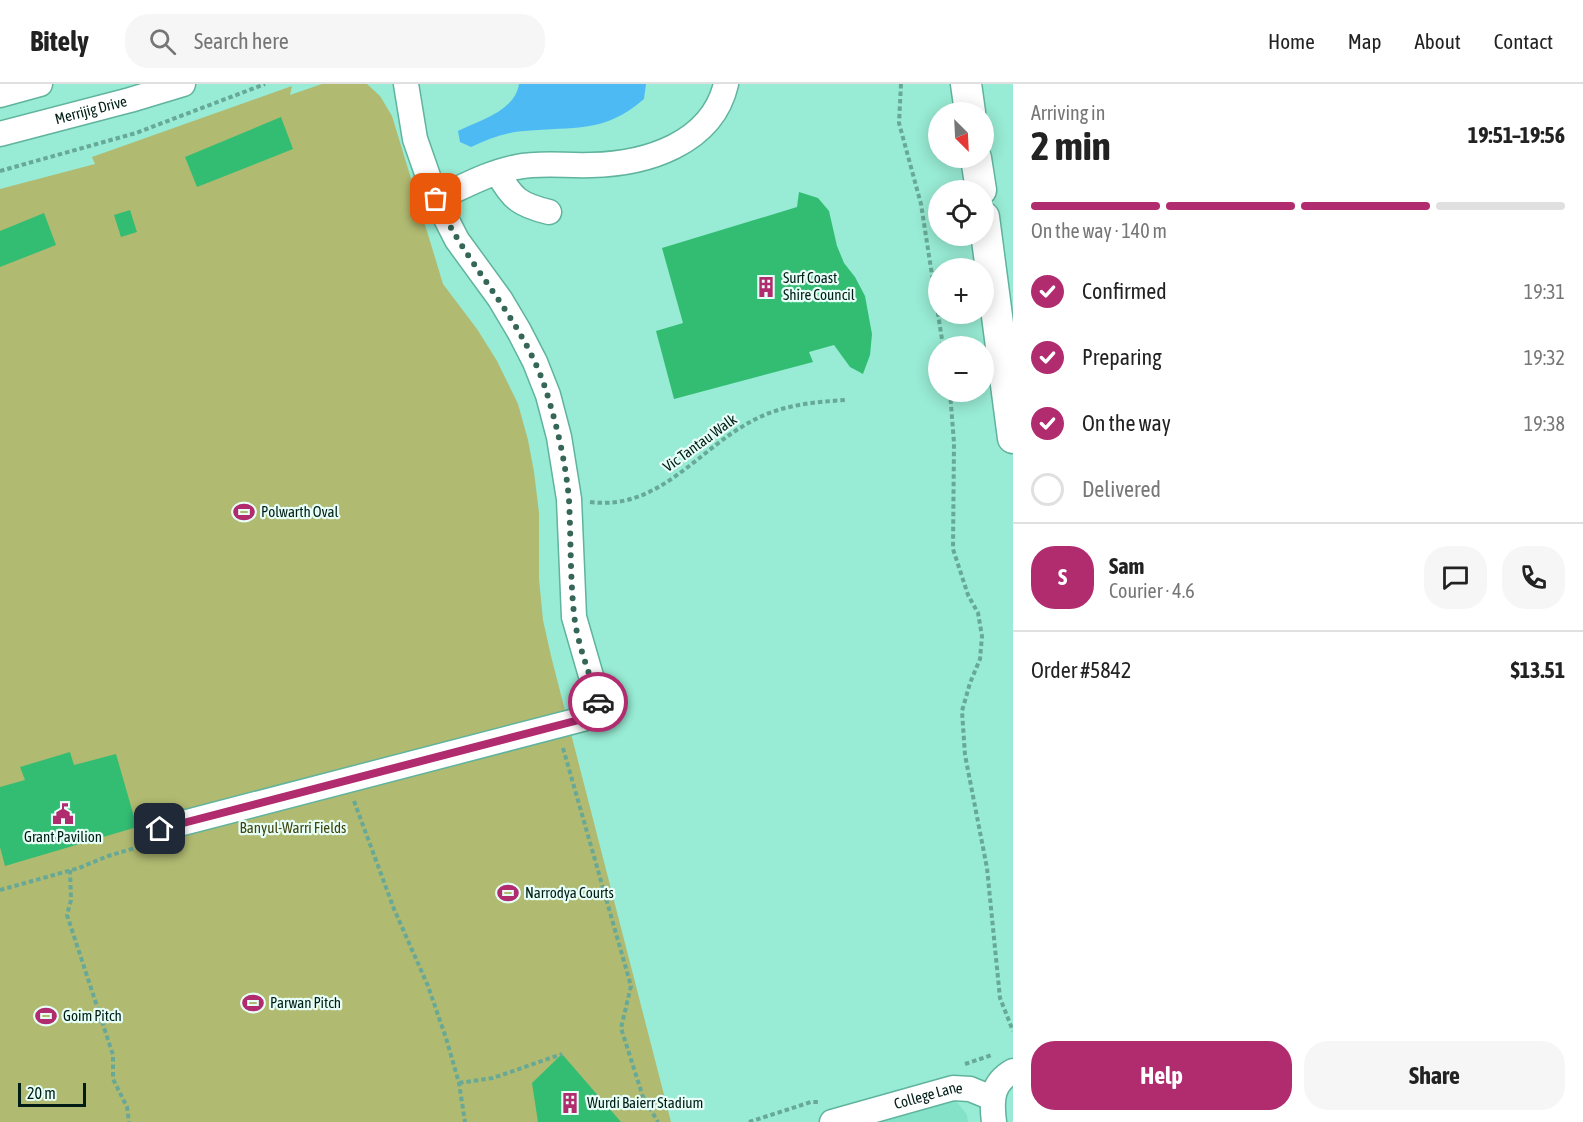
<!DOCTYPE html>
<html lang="en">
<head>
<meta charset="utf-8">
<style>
  body { margin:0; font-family:"Asap Condensed",sans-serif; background:#f6f6f6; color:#222; height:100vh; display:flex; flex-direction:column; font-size:22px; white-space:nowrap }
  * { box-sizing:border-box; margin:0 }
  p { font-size:20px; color:#767676 }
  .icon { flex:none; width:33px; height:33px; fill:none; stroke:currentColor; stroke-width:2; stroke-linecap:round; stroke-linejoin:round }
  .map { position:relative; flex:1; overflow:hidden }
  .drawer { display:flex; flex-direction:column; background:#fff; width:570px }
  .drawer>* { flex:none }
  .needle { width:39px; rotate:156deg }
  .controls { position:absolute; left:928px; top:18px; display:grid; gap:12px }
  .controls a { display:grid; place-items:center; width:66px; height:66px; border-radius:50%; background:#fff; box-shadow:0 3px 15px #0003; font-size:30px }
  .scale { position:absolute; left:18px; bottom:15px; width:68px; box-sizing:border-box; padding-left:6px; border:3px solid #001e16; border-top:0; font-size:16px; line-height:21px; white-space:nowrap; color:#001e16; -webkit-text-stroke:4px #e8fff8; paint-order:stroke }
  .pin { position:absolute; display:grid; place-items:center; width:51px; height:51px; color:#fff; margin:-26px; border-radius:12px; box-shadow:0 3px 9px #0006 }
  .courier { position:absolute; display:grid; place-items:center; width:60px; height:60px; margin:-30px; border:4px solid #b12b6f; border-radius:50%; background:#fff; color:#222; box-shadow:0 2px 8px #0007 }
  .head em { font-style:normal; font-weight:700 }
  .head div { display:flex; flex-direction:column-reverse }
  .head { display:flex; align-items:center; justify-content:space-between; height:102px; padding:0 18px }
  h1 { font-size:39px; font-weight:700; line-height:45px }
  .bar { display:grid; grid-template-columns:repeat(4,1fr); gap:9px 6px; align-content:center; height:72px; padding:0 18px }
  .bar i { height:8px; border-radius:4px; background:#e0e0e0 }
  .bar .selected { background:#b12b6f }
  .bar p { grid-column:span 4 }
  .line { display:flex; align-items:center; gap:15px; padding:0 18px; border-top:2px solid #e0e0e0 }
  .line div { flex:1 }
  .round { display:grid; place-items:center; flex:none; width:63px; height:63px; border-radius:24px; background:#f6f6f6 }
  ol { padding:0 18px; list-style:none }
  li { display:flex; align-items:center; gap:18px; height:66px }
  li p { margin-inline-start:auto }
  li .icon { padding:6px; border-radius:50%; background:#b12b6f; color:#fff; stroke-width:4 }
  li:last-child { color:#767676 }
  li i { width:33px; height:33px; border:3px solid #e0e0e0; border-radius:50% }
  .primary-button { display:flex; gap:12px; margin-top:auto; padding:12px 18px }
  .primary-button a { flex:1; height:69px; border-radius:24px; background:#b12b6f; color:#fff; font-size:24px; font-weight:700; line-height:69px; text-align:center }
  .primary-button a+a { background:#f6f6f6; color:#222 }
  header { display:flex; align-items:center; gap:36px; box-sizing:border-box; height:84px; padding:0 30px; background:#fff; border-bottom:2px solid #e0e0e0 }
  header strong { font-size:28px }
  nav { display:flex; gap:33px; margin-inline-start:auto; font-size:21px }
  .search { width:420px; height:54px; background:#f6f6f6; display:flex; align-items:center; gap:15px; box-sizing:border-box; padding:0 21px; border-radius:24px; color:#767676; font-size:22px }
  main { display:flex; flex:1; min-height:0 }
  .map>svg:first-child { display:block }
</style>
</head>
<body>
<header>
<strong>Bitely</strong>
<div class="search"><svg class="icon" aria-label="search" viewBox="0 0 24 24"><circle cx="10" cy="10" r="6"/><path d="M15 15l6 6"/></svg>Search here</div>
<nav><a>Home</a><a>Map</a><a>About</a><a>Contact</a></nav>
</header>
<main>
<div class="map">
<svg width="1013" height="1038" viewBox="0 0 1013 1038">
  <rect width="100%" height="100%" fill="#98ebd4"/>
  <!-- built -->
  <path fill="#84e2c9" d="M 949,1008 L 967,1031 L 968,1038 L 852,1038 Z"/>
  <!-- green -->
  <path fill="#b1ba71" d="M 322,0 L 367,0 L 380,12 L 392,32 L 443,200 L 477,245 L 497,277 L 518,320 L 528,356 L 534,388 L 539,429 L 539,495 L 543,536 L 551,572 L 671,1038 L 0,1038 L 0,105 L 95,80 L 92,73 L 292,2 L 290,11 Z"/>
  <!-- water -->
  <path fill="#4ebaf3" d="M 519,0 L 646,0 L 644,15 C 604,50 574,42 525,47 C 506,48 488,55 471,63 L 460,58 L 458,47 C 480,36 515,27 519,0 Z"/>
  <!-- building -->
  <path fill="#32bd73" d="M 281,33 L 293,65 L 197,103 L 185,73 Z
    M 799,108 L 818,114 L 829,127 L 837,162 L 844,179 L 855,193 L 865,212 L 872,250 L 870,271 L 863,290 L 850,283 L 834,261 L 809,268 L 813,278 L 674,315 L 656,247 L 683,239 L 662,164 L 797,123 Z
    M 130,126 L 137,148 L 121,153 L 114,131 Z
    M 44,129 L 56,161 L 0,183 L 0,147 Z
    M 70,668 L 74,681 L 116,670 L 137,743 L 5,782 L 0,763 L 0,703 L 25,696 L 20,683 Z
    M 562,970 L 621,1038 L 538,1038 L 532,999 Z"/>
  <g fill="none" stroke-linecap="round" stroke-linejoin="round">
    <defs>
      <g id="minor">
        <path d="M 0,11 L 40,0"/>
        <path id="s1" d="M 0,50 L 130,16 L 183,0"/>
        <path d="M 498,89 C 512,115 520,121 549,128"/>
        <path d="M 436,115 C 461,104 489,88 517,83 C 541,78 566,82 591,81 C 646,80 712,60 726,0"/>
        <path d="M 160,745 L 602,630 L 574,533 L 569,415 L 559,353 L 548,311 L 535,278 L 519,247 L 500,215 L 457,156 L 436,115 L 415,55 L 406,0"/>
        <path id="s2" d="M 832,1038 L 953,1004 L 970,1005 L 992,1014"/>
        <path d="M 994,1038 C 991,1015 992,999 1013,987"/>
      </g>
      <path id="major" d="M 966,0 L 970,28
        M 976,74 L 981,106
        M 984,133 L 1013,354"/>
    </defs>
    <!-- minor casing -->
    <use href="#minor" stroke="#60b39d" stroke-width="27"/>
    <!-- major casing -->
    <use href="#major" stroke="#60b39d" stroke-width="33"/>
    <!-- path -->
    <path stroke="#67a996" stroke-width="4" stroke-dasharray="4.5 3" stroke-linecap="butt" d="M 901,0 L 899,39 L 921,120 L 943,262
      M 0,87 L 136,49 L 265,0
      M 950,308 L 954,359 L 953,465 L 968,511 L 978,529 L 982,552 L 980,575 L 970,599 L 962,627 L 965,671 L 987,784 L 1000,914 L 1013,947
      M 590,418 C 659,427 698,365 752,337 C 781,321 813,318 846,316
      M 563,664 L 631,902 L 621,944 L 643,1013 L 658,1038
      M 354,717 L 394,825 L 428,902 L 446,954 L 459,999 L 465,1038
      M 70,786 L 71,816 L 67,831 L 113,971 L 113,995 L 127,1023 L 129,1038
      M 0,806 L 79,784 L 108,772 L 145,761
      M 965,980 L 992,971
      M 459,999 L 493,994 L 562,970
      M 749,1038 L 811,1018 L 820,1018"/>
    <!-- minor -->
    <use href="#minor" stroke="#fff" stroke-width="24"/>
    <!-- major -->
    <use href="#major" stroke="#fff" stroke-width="30"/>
  </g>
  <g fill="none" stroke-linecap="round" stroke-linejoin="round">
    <!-- done -->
    <path stroke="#356658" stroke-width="6" stroke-dasharray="0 10.8" d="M 436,115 C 468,185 526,237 548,313 C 558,346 566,381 569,416 C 571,454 570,492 574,530 C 577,560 590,590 598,618"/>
    <!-- route -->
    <path stroke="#b12b6f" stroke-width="8" d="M 160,745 L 602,630 L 598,618"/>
  </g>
  <!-- icons -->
  <defs>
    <symbol id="building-bare" viewBox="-9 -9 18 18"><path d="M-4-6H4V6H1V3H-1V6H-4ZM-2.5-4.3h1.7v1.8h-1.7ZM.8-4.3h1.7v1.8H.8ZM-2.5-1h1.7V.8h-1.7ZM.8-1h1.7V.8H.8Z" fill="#b12b6f" stroke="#e8fff8" stroke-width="2.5" paint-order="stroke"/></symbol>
    <symbol id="stadium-bare" viewBox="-9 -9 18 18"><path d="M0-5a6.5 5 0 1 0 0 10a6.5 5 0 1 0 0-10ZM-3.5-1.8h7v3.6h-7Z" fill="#b12b6f" stroke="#e8fff8" stroke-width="2.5" paint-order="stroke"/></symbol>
    <symbol id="civic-bare" viewBox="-9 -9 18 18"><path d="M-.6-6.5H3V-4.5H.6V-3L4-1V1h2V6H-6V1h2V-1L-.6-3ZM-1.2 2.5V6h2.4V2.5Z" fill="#b12b6f" stroke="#e8fff8" stroke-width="2.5" paint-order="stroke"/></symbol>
  </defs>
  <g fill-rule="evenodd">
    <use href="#building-bare" x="751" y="188" width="30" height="30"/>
    <use href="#stadium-bare" x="229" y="413" width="30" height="30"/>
    <use href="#civic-bare" x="48" y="715" width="30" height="30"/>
    <use href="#stadium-bare" x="493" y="794" width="30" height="30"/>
    <use href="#stadium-bare" x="238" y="904" width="30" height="30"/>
    <use href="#stadium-bare" x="31" y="917" width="30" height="30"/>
    <use href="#building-bare" x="555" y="1004" width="30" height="30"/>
  </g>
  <g text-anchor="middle" stroke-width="4.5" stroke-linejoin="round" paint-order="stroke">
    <!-- street labels -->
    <g font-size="15" fill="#001e16" stroke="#e8fff8">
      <text dy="5" stroke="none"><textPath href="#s1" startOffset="94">Merrijig Drive</textPath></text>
      <text transform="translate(700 359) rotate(-36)" y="5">Vic Tantau Walk</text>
      <text dy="5" stroke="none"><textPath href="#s2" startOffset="100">College Lane</textPath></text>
    </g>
    <!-- poi labels -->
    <g font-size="15" fill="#001e16" stroke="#e8fff8" text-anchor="start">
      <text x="783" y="199">Surf Coast<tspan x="783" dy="17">Shire Council</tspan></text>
      <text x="261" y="433">Polwarth Oval</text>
      <text x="63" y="758" text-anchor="middle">Grant Pavilion</text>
      <text x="525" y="814">Narrodya Courts</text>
      <text x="270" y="924">Parwan Pitch</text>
      <text x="63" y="937">Goim Pitch</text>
      <text x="587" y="1024">Wurdi Baierr Stadium</text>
    </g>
    <!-- park labels -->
    <g font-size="15" fill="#40450d" stroke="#e8fff8">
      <text x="293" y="749">Banyul-Warri Fields</text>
    </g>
  </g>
</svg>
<div class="controls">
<a><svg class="needle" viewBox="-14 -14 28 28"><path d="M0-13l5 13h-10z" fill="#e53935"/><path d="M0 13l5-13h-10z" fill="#767676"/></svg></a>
<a><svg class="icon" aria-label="locate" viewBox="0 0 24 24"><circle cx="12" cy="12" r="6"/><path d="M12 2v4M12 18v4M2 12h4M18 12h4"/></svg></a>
<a>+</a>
<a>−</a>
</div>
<div class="scale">20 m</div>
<div class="pin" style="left:436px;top:115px;background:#ea580c"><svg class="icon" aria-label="bag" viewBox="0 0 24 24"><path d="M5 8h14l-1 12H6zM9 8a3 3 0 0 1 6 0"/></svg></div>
<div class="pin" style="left:160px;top:745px;background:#1f2937"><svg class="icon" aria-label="home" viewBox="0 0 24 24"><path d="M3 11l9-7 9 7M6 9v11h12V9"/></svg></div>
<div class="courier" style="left:598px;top:618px"><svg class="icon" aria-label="car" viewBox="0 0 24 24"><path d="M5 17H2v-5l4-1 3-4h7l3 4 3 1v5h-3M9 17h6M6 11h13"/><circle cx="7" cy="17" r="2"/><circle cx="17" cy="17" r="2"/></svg></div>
</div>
<section class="drawer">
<div class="head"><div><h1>2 min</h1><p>Arriving in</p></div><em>19:51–19:56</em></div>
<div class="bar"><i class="selected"></i><i class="selected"></i><i class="selected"></i><i></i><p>On the way · 140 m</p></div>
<ol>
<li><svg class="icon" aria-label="check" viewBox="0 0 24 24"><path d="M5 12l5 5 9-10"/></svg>Confirmed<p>19:31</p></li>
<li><svg class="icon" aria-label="check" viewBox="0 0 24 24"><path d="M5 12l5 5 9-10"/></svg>Preparing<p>19:32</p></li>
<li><svg class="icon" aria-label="check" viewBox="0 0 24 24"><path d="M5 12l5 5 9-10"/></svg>On the way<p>19:38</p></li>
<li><i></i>Delivered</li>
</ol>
<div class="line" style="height:108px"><b class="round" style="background:#b12b6f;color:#fff">S</b><div><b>Sam</b><p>Courier · 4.6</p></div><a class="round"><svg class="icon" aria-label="chat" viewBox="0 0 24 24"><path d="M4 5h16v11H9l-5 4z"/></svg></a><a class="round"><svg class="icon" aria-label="phone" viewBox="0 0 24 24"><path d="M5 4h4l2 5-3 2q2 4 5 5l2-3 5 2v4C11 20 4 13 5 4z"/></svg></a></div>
<div class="line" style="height:78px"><div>Order #5842</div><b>$13.51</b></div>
<div class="primary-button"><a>Help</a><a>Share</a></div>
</section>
</main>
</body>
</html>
